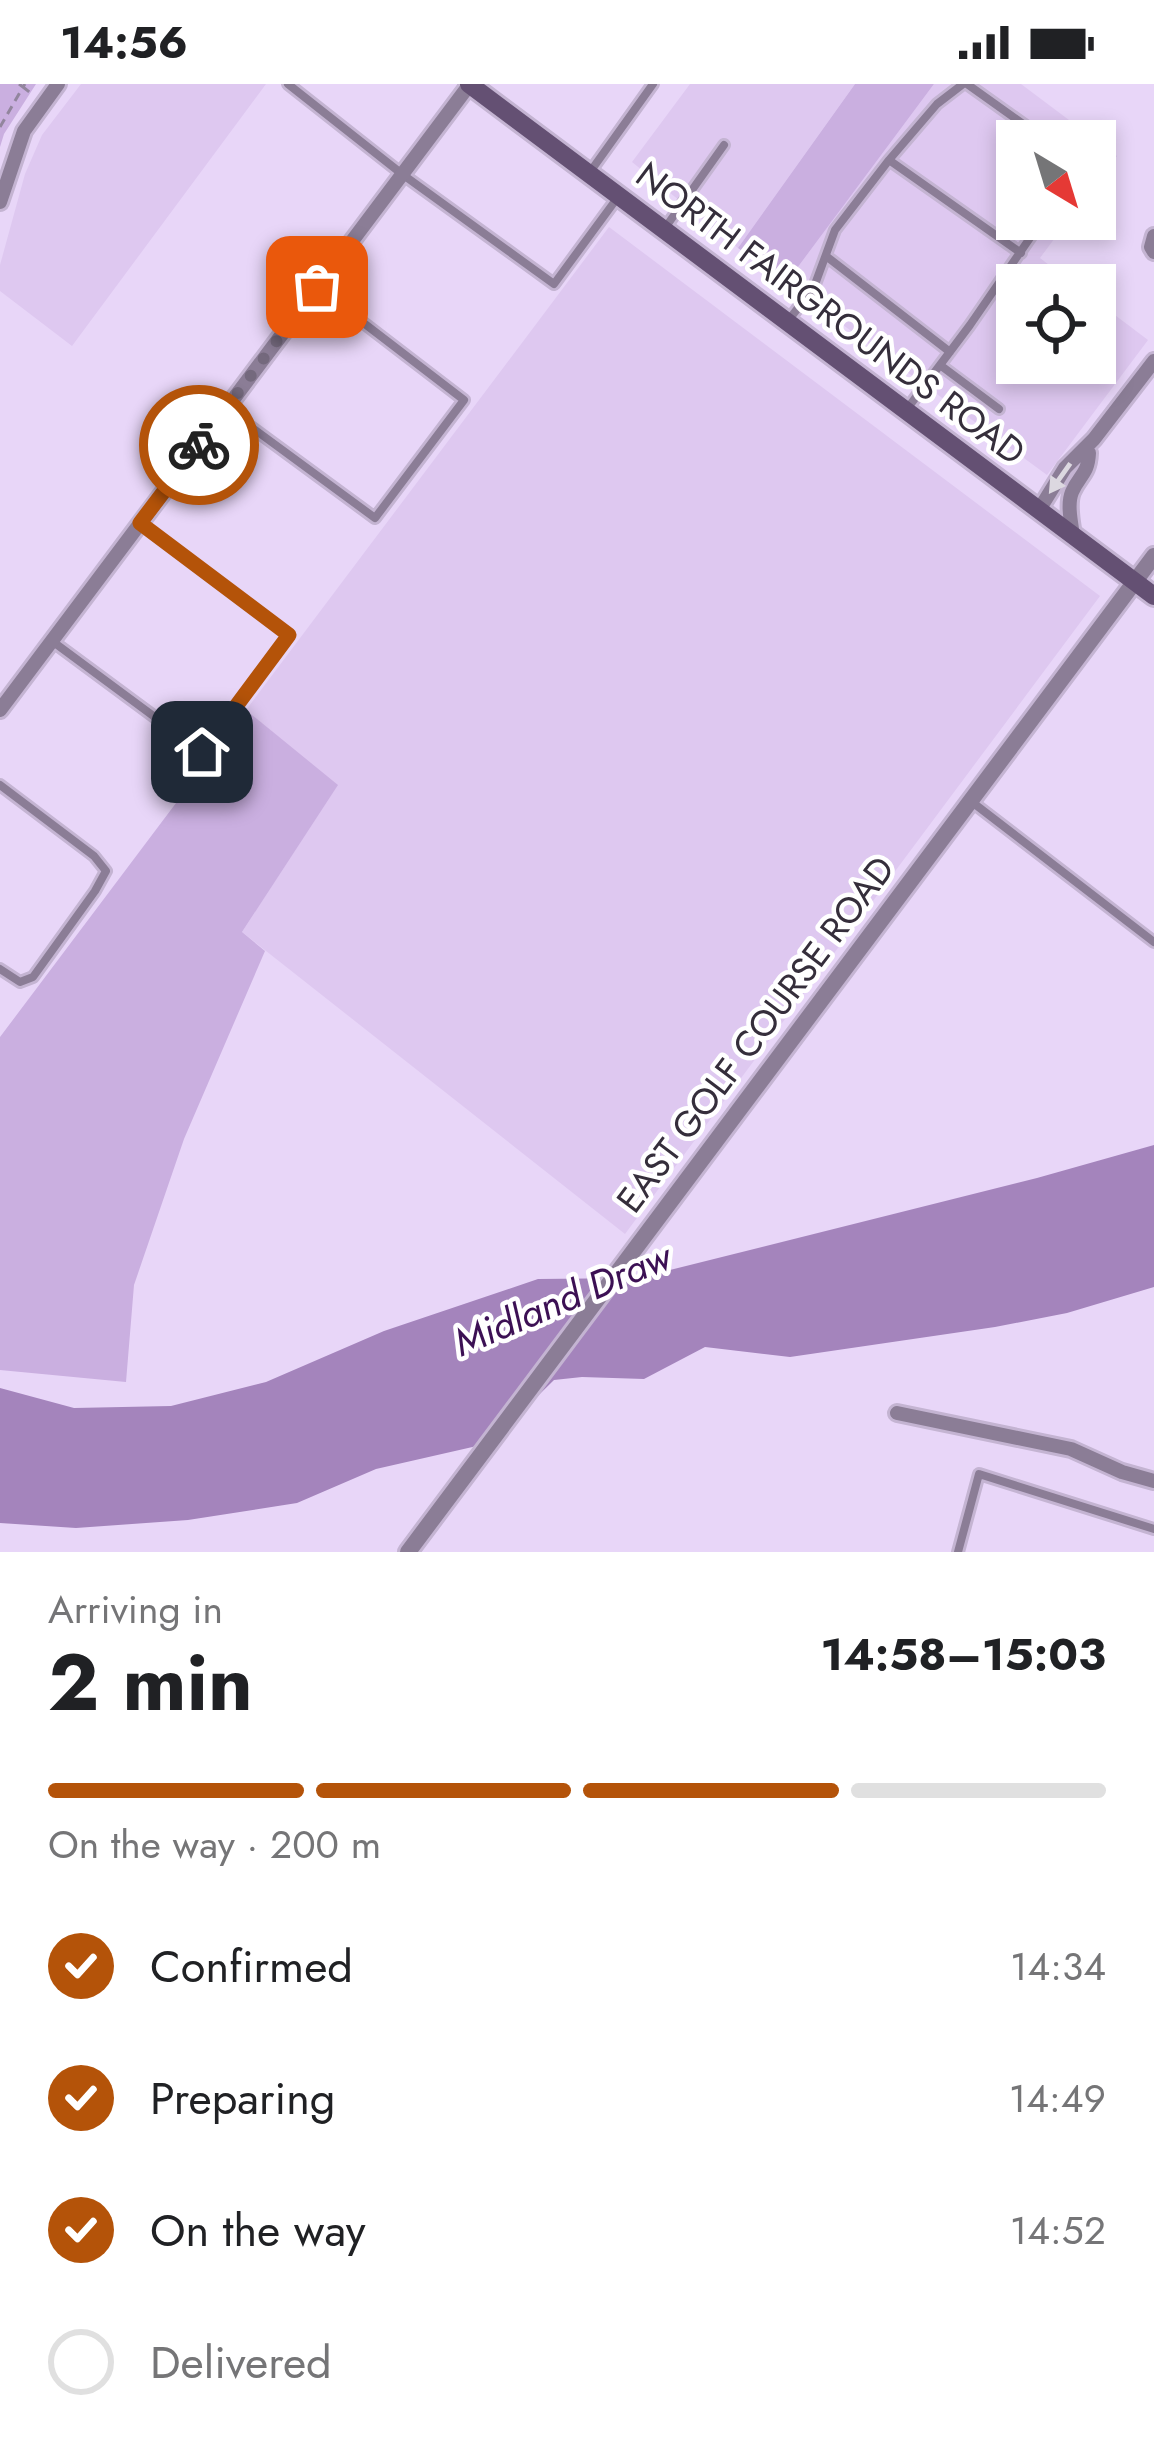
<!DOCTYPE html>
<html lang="en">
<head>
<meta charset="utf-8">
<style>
  body { margin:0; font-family:Jost,sans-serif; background:#f6f6f6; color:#202124; height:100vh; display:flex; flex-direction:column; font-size:45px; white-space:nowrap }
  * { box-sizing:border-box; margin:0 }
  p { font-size:39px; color:#757577 }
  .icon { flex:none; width:66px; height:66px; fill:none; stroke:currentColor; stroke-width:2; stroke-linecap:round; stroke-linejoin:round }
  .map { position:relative; height:1468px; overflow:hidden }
  .side { display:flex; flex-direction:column; background:#fff; flex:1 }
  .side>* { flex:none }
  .needle { width:78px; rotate:142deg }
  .tools { position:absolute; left:996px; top:36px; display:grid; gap:24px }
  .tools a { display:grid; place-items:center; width:120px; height:120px; border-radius:0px; background:#fff; box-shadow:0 6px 18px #0003; font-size:60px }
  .pin { position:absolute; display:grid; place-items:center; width:102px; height:102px; color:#fff; margin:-51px; border-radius:24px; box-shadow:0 6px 18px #0006 }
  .courier { position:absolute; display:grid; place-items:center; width:120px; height:120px; margin:-60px; border:9px solid #b45309; border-radius:50%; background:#fff; color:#222; box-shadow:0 3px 15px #0007 }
  .headline em { font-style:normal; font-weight:700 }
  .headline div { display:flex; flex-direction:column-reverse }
  .headline { display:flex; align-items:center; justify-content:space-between; height:204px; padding:0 48px }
  h1 { font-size:78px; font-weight:700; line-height:90px }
  .bar { display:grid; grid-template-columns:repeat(4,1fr); gap:18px 12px; align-content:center; height:144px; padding:0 48px }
  .bar i { height:15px; border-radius:9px; background:#e0e0e0 }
  .bar .active { background:#b45309 }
  .bar p { grid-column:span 4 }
  ol { padding:0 48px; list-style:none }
  li { display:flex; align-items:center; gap:36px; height:132px }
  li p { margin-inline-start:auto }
  li .icon { padding:12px; border-radius:50%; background:#b45309; color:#fff; stroke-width:4 }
  li:last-child { color:#757577 }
  li i { width:66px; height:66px; border:6px solid #e0e0e0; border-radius:50% }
  .status { display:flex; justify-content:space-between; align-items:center; height:84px; padding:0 60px; background:#fff; direction:ltr }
  .status svg { height:33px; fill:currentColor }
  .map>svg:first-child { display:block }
</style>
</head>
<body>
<div class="status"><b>14:56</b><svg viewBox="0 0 49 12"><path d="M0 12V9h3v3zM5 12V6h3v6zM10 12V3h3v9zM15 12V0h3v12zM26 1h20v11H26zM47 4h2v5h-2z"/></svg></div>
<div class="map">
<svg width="1154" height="1468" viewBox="0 0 1154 1468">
  <rect width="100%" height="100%" fill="#e8d6f8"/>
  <!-- built -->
  <path fill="#dec8f0" d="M 81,0 L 266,0 L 72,262 L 0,207 L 0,181 L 25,90 L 42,51 Z
    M 690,0 L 855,0 L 738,164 L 632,78 Z
    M 934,0 L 1021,0 L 1117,72 L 1095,101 L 1095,57 L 1017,57 L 1017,135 L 1069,135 L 1040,174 L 1075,201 L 1017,201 L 1017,279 L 1095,279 L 1095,216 L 1148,256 L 1047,391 L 786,199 Z
    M 609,143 L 1100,512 L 625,1150 L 242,848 L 337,702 L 246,626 Z"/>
  <!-- green -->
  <path fill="#caafe0" d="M 0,0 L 36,0 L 4,50 L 0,63 Z
    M 855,0 L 934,0 L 786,199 L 738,164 Z
    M 246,626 L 338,701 L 242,848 L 265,867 L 184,1055 L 134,1201 L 126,1298 L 0,1286 L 0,953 Z"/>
  <!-- water -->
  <path fill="#a484bc" d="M 1154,1061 L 1154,1203 L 1067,1229 L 995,1243 L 790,1273 L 705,1263 L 644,1295 L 582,1293 L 554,1296 L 490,1359 L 376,1385 L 297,1419 L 188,1436 L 76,1444 L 0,1439 L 0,1304 L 74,1324 L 171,1322 L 266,1298 L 384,1247 L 538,1195 L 638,1194 L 1037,1094 Z"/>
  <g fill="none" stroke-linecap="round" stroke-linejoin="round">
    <defs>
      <path id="service" d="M 288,0 L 402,90 L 554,200 L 618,113
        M 967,0 L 1047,57
        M 889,76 L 1021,169
        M 590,88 L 653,0
        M 665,144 L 724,61
        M 826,172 L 950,268
        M 788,237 L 814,203 L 835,146 L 889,76 L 937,20 L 963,0
        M 940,281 L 999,325
        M 907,325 L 970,241 L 1043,135
        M 228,326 L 375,434 L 464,316 L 318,204
        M 52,557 L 202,668 L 289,551 L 141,440
        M 0,701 L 94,772 L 106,787 L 95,807 L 33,893 L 20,898 L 0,885
        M 972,718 L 1154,858
        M 958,1468 L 979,1390 L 1154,1445"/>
      <path id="minor" d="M 0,118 L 24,47 L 58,0
        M 1154,152 L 1151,163 L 1154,168
        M 1039,426 L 1065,384 L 1094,355 L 1154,277
        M 1073,451 C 1071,438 1067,420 1072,408 C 1079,391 1088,391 1089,369 L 1084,365
        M 0,626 L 470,0
        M 897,1329 L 1071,1365 L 1122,1388 L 1154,1397"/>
      <path id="tertiary" d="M 408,1468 L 1154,472"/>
      <path id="secondary" d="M 469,0 L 1154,512"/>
    </defs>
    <!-- service casing -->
    <use href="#service" stroke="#c4b4d2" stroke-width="14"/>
    <!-- minor casing -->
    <use href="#minor" stroke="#c4b4d2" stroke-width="20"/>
    <!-- tertiary casing -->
    <use href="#tertiary" stroke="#c4b4d2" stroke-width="22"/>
    <!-- secondary casing -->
    <use href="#secondary" stroke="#c4b4d2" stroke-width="24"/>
    <!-- path -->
    <path stroke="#92859d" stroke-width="3" stroke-dasharray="9 6" stroke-linecap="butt" d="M 19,0 L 23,3 L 25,0
      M 0,43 L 23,3 L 32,10"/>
    <!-- service -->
    <use href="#service" stroke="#8b7d96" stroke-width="8"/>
    <!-- minor -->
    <use href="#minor" stroke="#8b7d96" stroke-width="14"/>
    <!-- tertiary -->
    <use href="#tertiary" stroke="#8b7d96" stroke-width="16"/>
    <!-- secondary -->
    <use href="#secondary" stroke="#645073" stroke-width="18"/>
  </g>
  <!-- one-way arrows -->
  <defs><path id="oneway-solid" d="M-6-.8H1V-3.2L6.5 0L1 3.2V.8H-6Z" transform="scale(3)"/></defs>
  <use fill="#dcd8e0" href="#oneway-solid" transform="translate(1060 394) rotate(125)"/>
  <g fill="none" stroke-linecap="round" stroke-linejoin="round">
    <!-- done -->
    <path stroke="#74697d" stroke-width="12" stroke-dasharray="0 21.6" d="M 199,361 L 317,203"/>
    <!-- route -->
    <path stroke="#b45309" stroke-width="15" d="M 199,361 L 140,439 L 289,551 L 202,668"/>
  </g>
  <g text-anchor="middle" stroke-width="9" stroke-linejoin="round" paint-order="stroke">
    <!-- street labels -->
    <g font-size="36" fill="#352e3b" stroke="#fff">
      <text transform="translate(831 229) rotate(37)" y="13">NORTH FAIRGROUNDS ROAD</text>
      <text transform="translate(755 950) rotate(-53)" y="13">EAST GOLF COURSE ROAD</text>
    </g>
    <!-- water labels -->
    <g font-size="39" font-style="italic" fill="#3c1054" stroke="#fff">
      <text transform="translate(562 1215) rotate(-23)" y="14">Midland Draw</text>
    </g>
  </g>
</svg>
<div class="tools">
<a><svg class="needle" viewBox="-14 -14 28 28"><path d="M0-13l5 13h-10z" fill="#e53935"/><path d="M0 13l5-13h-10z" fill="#757577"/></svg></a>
<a><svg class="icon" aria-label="locate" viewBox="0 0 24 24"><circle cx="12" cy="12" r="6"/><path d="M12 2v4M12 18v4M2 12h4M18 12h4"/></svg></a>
</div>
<div class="pin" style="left:317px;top:203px;background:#ea580c"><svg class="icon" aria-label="bag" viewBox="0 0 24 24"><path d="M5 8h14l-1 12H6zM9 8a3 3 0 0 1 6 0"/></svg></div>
<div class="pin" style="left:202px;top:668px;background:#1f2937"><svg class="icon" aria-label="home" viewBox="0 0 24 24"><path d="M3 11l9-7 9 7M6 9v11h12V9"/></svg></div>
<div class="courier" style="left:199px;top:361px"><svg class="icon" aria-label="bike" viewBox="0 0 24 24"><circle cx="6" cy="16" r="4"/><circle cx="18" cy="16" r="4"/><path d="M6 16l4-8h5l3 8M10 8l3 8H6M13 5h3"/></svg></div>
</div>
<section class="side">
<div class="headline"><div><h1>2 min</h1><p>Arriving in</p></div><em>14:58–15:03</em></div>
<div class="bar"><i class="active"></i><i class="active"></i><i class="active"></i><i></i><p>On the way · 200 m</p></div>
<ol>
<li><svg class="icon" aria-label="check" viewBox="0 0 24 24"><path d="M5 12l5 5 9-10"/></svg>Confirmed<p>14:34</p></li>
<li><svg class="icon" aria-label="check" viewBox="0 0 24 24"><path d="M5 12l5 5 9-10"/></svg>Preparing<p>14:49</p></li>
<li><svg class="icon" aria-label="check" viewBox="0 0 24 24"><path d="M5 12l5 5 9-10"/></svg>On the way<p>14:52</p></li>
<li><i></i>Delivered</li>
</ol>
</section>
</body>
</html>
